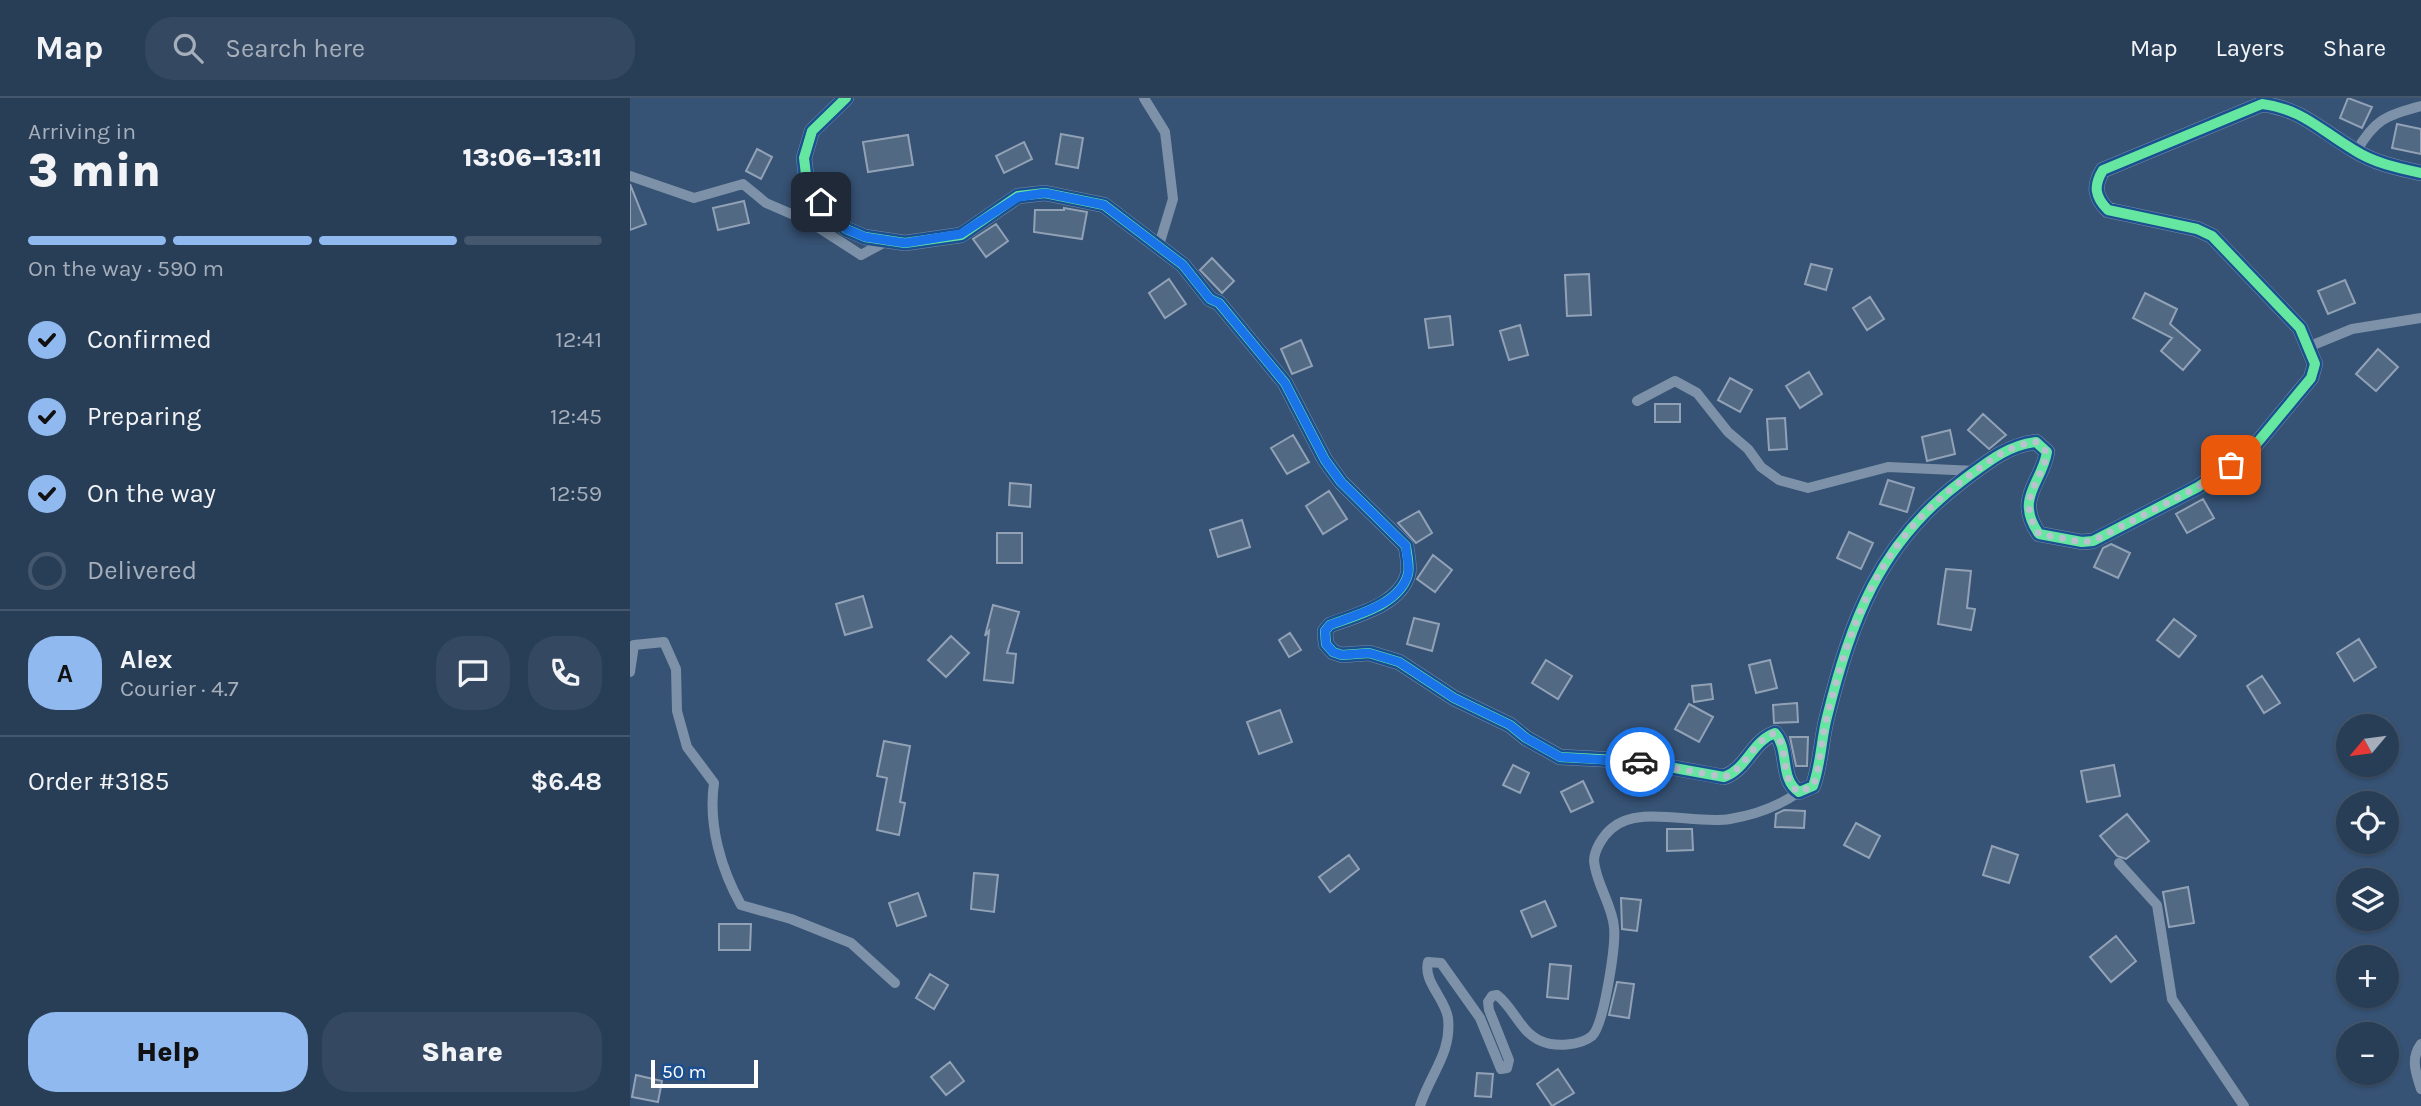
<!DOCTYPE html>
<html lang="en">
<head>
<meta charset="utf-8">
<style>
  body { margin:0; font-family:Karla,sans-serif; background:#344961; color:#f1f3f6; height:100vh; display:flex; flex-direction:column; font-size:26px; white-space:nowrap }
  * { box-sizing:border-box; margin:0 }
  p { font-size:23px; color:#a5aeba }
  .icon { flex:none; width:38px; height:38px; fill:none; stroke:currentColor; stroke-width:2; stroke-linecap:round; stroke-linejoin:round }
  .map { position:relative; flex:1; overflow:hidden }
  .side { display:flex; flex-direction:column; background:#283e57; width:630px }
  .side>* { flex:none }
  .needle { width:46px; rotate:241deg }
  .fabs { position:absolute; left:1706px; top:616px; display:grid; gap:14px }
  .fabs a { display:grid; place-items:center; width:63px; height:63px; border-radius:50%; background:#283e57; box-shadow:0 2px 5px #0004,0 0 0 2px #44576d; font-size:35px }
  .scale { position:absolute; left:21px; bottom:18px; width:107px; box-sizing:border-box; padding-left:7px; border:4px solid #fff; border-top:0; font-size:19px; line-height:24px; white-space:nowrap; color:#fff; -webkit-text-stroke:5px #1b4f8f; paint-order:stroke }
  .pin { position:absolute; display:grid; place-items:center; width:60px; height:60px; color:#fff; margin:-30px; border-radius:14px; box-shadow:0 4px 10px #0006 }
  .courier { position:absolute; display:grid; place-items:center; width:70px; height:70px; margin:-35px; border:5px solid #1a73e8; border-radius:50%; background:#fff; color:#222; box-shadow:0 2px 9px #0007 }
  .headline em { font-style:normal; font-weight:800 }
  .headline div { display:flex; flex-direction:column-reverse }
  .headline { display:flex; align-items:center; justify-content:space-between; height:119px; padding:0 28px }
  h1 { font-size:46px; font-weight:800; line-height:52px }
  .bar { display:grid; grid-template-columns:repeat(4,1fr); gap:10px 7px; align-content:center; height:84px; padding:0 28px }
  .bar i { height:9px; border-radius:5px; background:#44576d }
  .bar .on { background:#90b9f0 }
  .bar p { grid-column:span 4 }
  .line { display:flex; align-items:center; gap:18px; padding:0 28px; border-top:2px solid #44576d }
  .line div { flex:1 }
  .round { display:grid; place-items:center; flex:none; width:74px; height:74px; border-radius:28px; background:#344961 }
  ol { padding:0 28px; list-style:none }
  li { display:flex; align-items:center; gap:21px; height:77px }
  li p { margin-inline-start:auto }
  li .icon { padding:7px; border-radius:50%; background:#90b9f0; color:#111; stroke-width:4 }
  li:last-child { color:#a5aeba }
  li i { width:38px; height:38px; border:4px solid #44576d; border-radius:50% }
  .action { display:flex; gap:14px; margin-top:auto; padding:14px 28px }
  .action a { flex:1; height:80px; border-radius:28px; background:#90b9f0; color:#111; font-size:28px; font-weight:800; line-height:80px; text-align:center }
  .action a+a { background:#344961; color:#f1f3f6 }
  header { display:flex; align-items:center; gap:42px; box-sizing:border-box; height:98px; padding:0 35px; background:#283e57; border-bottom:2px solid #44576d }
  header strong { font-size:33px }
  nav { display:flex; gap:38px; margin-inline-start:auto; font-size:24px }
  .search { width:490px; height:63px; background:#344961; display:flex; align-items:center; gap:18px; box-sizing:border-box; padding:0 24px; border-radius:28px; color:#a5aeba; font-size:26px }
  main { display:flex; flex:1; min-height:0 }
  .map>svg:first-child { display:block }
</style>
</head>
<body>
<header>
<strong>Map</strong>
<div class="search"><svg class="icon" aria-label="search" viewBox="0 0 24 24"><circle cx="10" cy="10" r="6"/><path d="M15 15l6 6"/></svg>Search here</div>
<nav><a>Map</a><a>Layers</a><a>Share</a></nav>
</header>
<main>
<section class="side">
<div class="headline"><div><h1>3 min</h1><p>Arriving in</p></div><em>13:06–13:11</em></div>
<div class="bar"><i class="on"></i><i class="on"></i><i class="on"></i><i></i><p>On the way · 590 m</p></div>
<ol>
<li><svg class="icon" aria-label="check" viewBox="0 0 24 24"><path d="M5 12l5 5 9-10"/></svg>Confirmed<p>12:41</p></li>
<li><svg class="icon" aria-label="check" viewBox="0 0 24 24"><path d="M5 12l5 5 9-10"/></svg>Preparing<p>12:45</p></li>
<li><svg class="icon" aria-label="check" viewBox="0 0 24 24"><path d="M5 12l5 5 9-10"/></svg>On the way<p>12:59</p></li>
<li><i></i>Delivered</li>
</ol>
<div class="line" style="height:126px"><b class="round" style="background:#90b9f0;color:#111">A</b><div><b>Alex</b><p>Courier · 4.7</p></div><a class="round"><svg class="icon" aria-label="chat" viewBox="0 0 24 24"><path d="M4 5h16v11H9l-5 4z"/></svg></a><a class="round"><svg class="icon" aria-label="phone" viewBox="0 0 24 24"><path d="M5 4h4l2 5-3 2q2 4 5 5l2-3 5 2v4C11 20 4 13 5 4z"/></svg></a></div>
<div class="line" style="height:91px"><div>Order #3185</div><b>$6.48</b></div>
<div class="action"><a>Help</a><a>Share</a></div>
</section>
<div class="map">
<svg width="1791" height="1008" viewBox="0 0 1791 1008">
  <rect width="100%" height="100%" fill="#365274"/>
  <!-- building -->
  <path fill="#526984" stroke="#92a2b6" stroke-width="2" d="M 1718,0 L 1742,9 L 1732,30 L 1710,20 Z
    M 1767,26 L 1791,31 L 1791,56 L 1762,50 Z
    M 431,36 L 453,40 L 448,70 L 426,66 Z
    M 278,37 L 283,67 L 238,74 L 233,44 Z
    M 394,44 L 402,61 L 374,75 L 366,58 Z
    M 127,51 L 142,59 L 131,81 L 116,73 Z
    M 0,86 L 16,126 L 0,132 Z
    M 114,103 L 119,125 L 88,132 L 83,110 Z
    M 434,110 L 457,114 L 452,141 L 404,134 L 405,112 L 434,112 Z
    M 366,126 L 378,143 L 356,159 L 343,141 Z
    M 582,160 L 604,183 L 592,195 L 570,172 Z
    M 1181,166 L 1202,171 L 1196,192 L 1175,186 Z
    M 959,176 L 961,217 L 937,218 L 935,177 Z
    M 539,181 L 556,206 L 535,220 L 519,195 Z
    M 1715,182 L 1725,205 L 1698,216 L 1688,193 Z
    M 1515,195 L 1547,211 L 1540,226 L 1570,252 L 1553,272 L 1531,253 L 1542,240 L 1503,220 Z
    M 1240,199 L 1254,221 L 1237,232 L 1223,210 Z
    M 820,218 L 823,247 L 799,250 L 795,221 Z
    M 890,227 L 898,257 L 879,262 L 870,233 Z
    M 671,242 L 682,268 L 662,276 L 651,251 Z
    M 1748,251 L 1768,269 L 1746,293 L 1726,276 Z
    M 1179,274 L 1192,296 L 1170,310 L 1156,288 Z
    M 1100,280 L 1122,292 L 1110,314 L 1088,302 Z
    M 1025,306 L 1050,306 L 1050,324 L 1025,324 Z
    M 1353,316 L 1376,337 L 1359,351 L 1338,332 Z
    M 1155,320 L 1157,351 L 1139,352 L 1137,321 Z
    M 1320,332 L 1325,356 L 1297,363 L 1292,339 Z
    M 663,337 L 679,364 L 657,376 L 641,350 Z
    M 1258,382 L 1284,390 L 1277,414 L 1250,406 Z
    M 380,385 L 401,387 L 400,409 L 379,407 Z
    M 699,393 L 717,421 L 693,436 L 676,408 Z
    M 1573,401 L 1584,420 L 1557,435 L 1546,416 Z
    M 789,413 L 802,435 L 786,445 L 768,425 Z
    M 612,422 L 620,449 L 588,459 L 580,432 Z
    M 1219,434 L 1243,445 L 1231,471 L 1207,460 Z
    M 367,435 L 392,435 L 392,465 L 367,465 Z
    M 1481,446 L 1500,455 L 1488,480 L 1464,469 L 1473,450 Z
    M 803,457 L 822,472 L 805,494 L 787,481 Z
    M 1316,471 L 1341,473 L 1337,510 L 1345,511 L 1341,532 L 1308,526 Z
    M 233,498 L 242,529 L 215,537 L 206,506 Z
    M 363,507 L 389,514 L 377,555 L 386,556 L 383,585 L 354,582 L 359,533 L 355,538 Z
    M 784,520 L 809,526 L 802,553 L 777,546 Z
    M 1544,521 L 1566,538 L 1549,559 L 1527,542 Z
    M 660,535 L 671,552 L 659,559 L 649,542 Z
    M 321,538 L 339,555 L 316,579 L 298,562 Z
    M 1729,541 L 1746,569 L 1724,583 L 1707,555 Z
    M 916,562 L 942,578 L 928,601 L 902,585 Z
    M 1140,562 L 1147,590 L 1126,595 L 1119,567 Z
    M 1632,578 L 1650,605 L 1634,615 L 1617,588 Z
    M 1081,586 L 1083,601 L 1064,604 L 1062,588 Z
    M 1167,605 L 1168,624 L 1144,625 L 1143,607 Z
    M 1059,606 L 1083,619 L 1069,644 L 1045,631 Z
    M 650,612 L 662,644 L 629,656 L 617,624 Z
    M 1160,639 L 1178,639 L 1177,668 L 1166,668 Z
    M 254,643 L 280,648 L 270,704 L 275,705 L 269,737 L 247,732 L 257,680 L 247,678 Z
    M 883,667 L 899,675 L 890,695 L 873,687 Z
    M 1484,667 L 1490,698 L 1457,704 L 1451,673 Z
    M 953,683 L 963,704 L 941,714 L 931,694 Z
    M 1154,712 L 1175,713 L 1174,730 L 1145,729 L 1146,716 Z
    M 1497,716 L 1519,743 L 1496,761 L 1487,758 L 1470,738 Z
    M 1226,725 L 1250,738 L 1239,760 L 1214,747 Z
    M 1037,731 L 1062,731 L 1063,752 L 1037,753 Z
    M 1362,748 L 1388,757 L 1379,785 L 1353,777 Z
    M 719,757 L 729,771 L 700,794 L 689,779 Z
    M 344,775 L 368,777 L 364,814 L 341,811 Z
    M 1558,789 L 1564,825 L 1539,829 L 1533,794 Z
    M 288,795 L 296,818 L 267,828 L 259,805 Z
    M 991,800 L 1011,802 L 1007,833 L 992,831 Z
    M 915,803 L 926,828 L 902,839 L 891,813 Z
    M 89,826 L 121,826 L 120,852 L 89,852 Z
    M 1486,838 L 1506,863 L 1481,884 L 1460,859 Z
    M 920,866 L 941,868 L 938,901 L 917,899 Z
    M 300,876 L 318,887 L 304,911 L 286,900 Z
    M 987,884 L 1004,886 L 999,920 L 979,917 Z
    M 320,964 L 334,983 L 316,997 L 301,979 Z
    M 928,971 L 944,995 L 922,1008 L 907,986 Z
    M 847,975 L 863,976 L 861,999 L 845,998 Z
    M 6,977 L 32,983 L 28,1004 L 2,999 Z"/>
  <g fill="none" stroke-linecap="round" stroke-linejoin="round">
    <!-- street -->
    <path stroke="#7d92a8" stroke-width="10" d="M 514,0 L 535,34 L 543,101 L 529,147
      M 1726,54 C 1744,22 1756,17 1791,8
      M 0,78 L 64,100 L 113,86 L 136,105 L 180,124 L 231,157 L 257,143
      M 1678,249 L 1722,231 L 1791,220
      M 1007,303 L 1045,283 L 1067,295 L 1098,334 L 1118,351 L 1131,369 L 1149,382 L 1178,390 L 1258,369 L 1346,373
      M 0,574 L 4,547 L 34,544 L 46,571 L 47,613 L 57,649 L 84,685 C 78,727 91,771 111,807 L 161,821 L 221,845 L 265,885
      M 1489,765 L 1527,807 L 1542,901 L 1614,1008
      M 1791,946 C 1780,961 1786,975 1791,991
      M 790,1008 C 800,976 822,955 818,920 C 815,900 793,884 798,864 L 811,865 L 850,920 L 871,971 L 877,970 L 879,962 L 859,912 L 858,904 L 862,898 L 867,897 C 884,910 890,934 911,943 C 924,949 950,948 962,938 C 974,927 986,847 984,829 C 982,806 966,786 964,763 C 964,752 973,738 981,731 C 1008,706 1064,727 1100,721 C 1124,717 1149,708 1169,694"/>
    <!-- secondary -->
    <path stroke="#798da4" stroke-width="16" d="M 216,0 L 182,33 L 174,60 L 177,85 L 216,131 L 235,139 L 275,145 L 331,137 L 388,98 L 415,95 L 474,107 L 553,167 L 580,201 L 589,205 L 655,285 L 695,362 L 711,384 L 776,448 C 777,456 780,468 778,476 C 770,507 726,517 700,527 L 695,533 L 696,546 L 703,554 L 712,557 L 739,555 L 769,564 L 824,600 L 880,627 L 896,640 L 930,659 L 1006,663 L 1094,679 C 1117,671 1122,643 1145,635 C 1160,652 1149,681 1169,694 L 1183,688 C 1191,666 1191,642 1197,619 C 1221,523 1249,445 1332,383 C 1355,366 1377,347 1406,344 L 1417,354 C 1412,385 1384,400 1409,436 L 1452,444 L 1463,443 L 1568,389 L 1618,356 L 1681,280 L 1685,266 L 1670,230 L 1582,138 L 1567,131 L 1478,112 C 1465,99 1463,88 1473,72 L 1632,6 C 1672,11 1690,32 1724,52 C 1744,65 1768,70 1791,75"/>
    <defs>
      <path id="cycleway" d="M 216,0 L 182,33 L 174,60 L 177,85 L 216,131 L 235,139 L 275,145 L 331,137 L 388,98 L 415,95 L 474,107 L 553,167 L 580,201 L 589,205 L 655,285 L 695,362 L 711,384 L 776,448 C 777,456 780,468 778,476 C 770,507 726,517 700,527 L 695,533 L 696,546 L 703,554 L 712,557 L 739,555 L 769,564 L 824,600 L 880,627 L 896,640 L 930,659 L 1006,663 L 1094,679 C 1117,671 1122,643 1145,635 C 1160,652 1149,681 1169,694 L 1183,688 C 1191,666 1191,642 1197,619 C 1221,523 1249,445 1332,383 C 1355,366 1377,347 1406,344 L 1417,354 C 1412,385 1384,400 1409,436 L 1452,444 L 1463,443 L 1568,389 L 1618,356 L 1681,280 L 1685,266 L 1670,230 L 1582,138 L 1567,131 L 1478,112 C 1465,99 1463,88 1473,72 L 1632,6 C 1672,11 1690,32 1724,52 C 1744,65 1768,70 1791,75"/>
    </defs>
    <!-- cycleway casing -->
    <use href="#cycleway" stroke="#1b4f8f" stroke-width="15"/>
    <!-- cycleway -->
    <use href="#cycleway" stroke="#66e7a1" stroke-width="10"/>
  </g>
  <g fill="none" stroke-linecap="round" stroke-linejoin="round">
    <!-- done -->
    <path stroke="#b9c2ce" stroke-width="7" stroke-dasharray="0 12.6" d="M 1010,664 L 1094,679 C 1117,671 1122,642 1145,635 C 1160,652 1149,681 1169,694 L 1183,688 C 1191,666 1191,642 1197,619 C 1221,523 1249,444 1332,383 C 1355,366 1377,347 1406,344 L 1417,354 C 1412,385 1385,400 1409,436 L 1452,444 L 1463,443 L 1568,389 L 1601,367"/>
    <!-- route -->
    <path stroke="#1a73e8" stroke-width="9" d="M 191,104 L 216,131 L 235,139 L 275,145 L 331,136 L 388,99 L 415,95 L 474,107 L 553,167 L 580,201 L 589,205 L 655,285 L 695,362 L 711,384 L 776,448 C 776,456 780,468 778,476 C 770,507 725,517 700,527 L 695,533 L 696,546 L 703,554 L 712,557 L 739,555 L 769,564 L 824,600 L 880,627 L 896,640 L 930,659 L 1010,664"/>
  </g>
</svg>
<div class="fabs">
<a><svg class="needle" viewBox="-14 -14 28 28"><path d="M0-13l5 13h-10z" fill="#e53935"/><path d="M0 13l5-13h-10z" fill="#a5aeba"/></svg></a>
<a><svg class="icon" aria-label="locate" viewBox="0 0 24 24"><circle cx="12" cy="12" r="6"/><path d="M12 2v4M12 18v4M2 12h4M18 12h4"/></svg></a>
<a><svg class="icon" aria-label="layers" viewBox="0 0 24 24"><path d="M12 4l9 5-9 5-9-5zM3 14l9 5 9-5"/></svg></a>
<a>+</a>
<a>−</a>
</div>
<div class="scale">50 m</div>
<div class="pin" style="left:1601px;top:367px;background:#ea580c"><svg class="icon" aria-label="bag" viewBox="0 0 24 24"><path d="M5 8h14l-1 12H6zM9 8a3 3 0 0 1 6 0"/></svg></div>
<div class="pin" style="left:191px;top:104px;background:#1f2937"><svg class="icon" aria-label="home" viewBox="0 0 24 24"><path d="M3 11l9-7 9 7M6 9v11h12V9"/></svg></div>
<div class="courier" style="left:1010px;top:664px"><svg class="icon" aria-label="car" viewBox="0 0 24 24"><path d="M5 17H2v-5l4-1 3-4h7l3 4 3 1v5h-3M9 17h6M6 11h13"/><circle cx="7" cy="17" r="2"/><circle cx="17" cy="17" r="2"/></svg></div>
</div>
</main>
</body>
</html>
